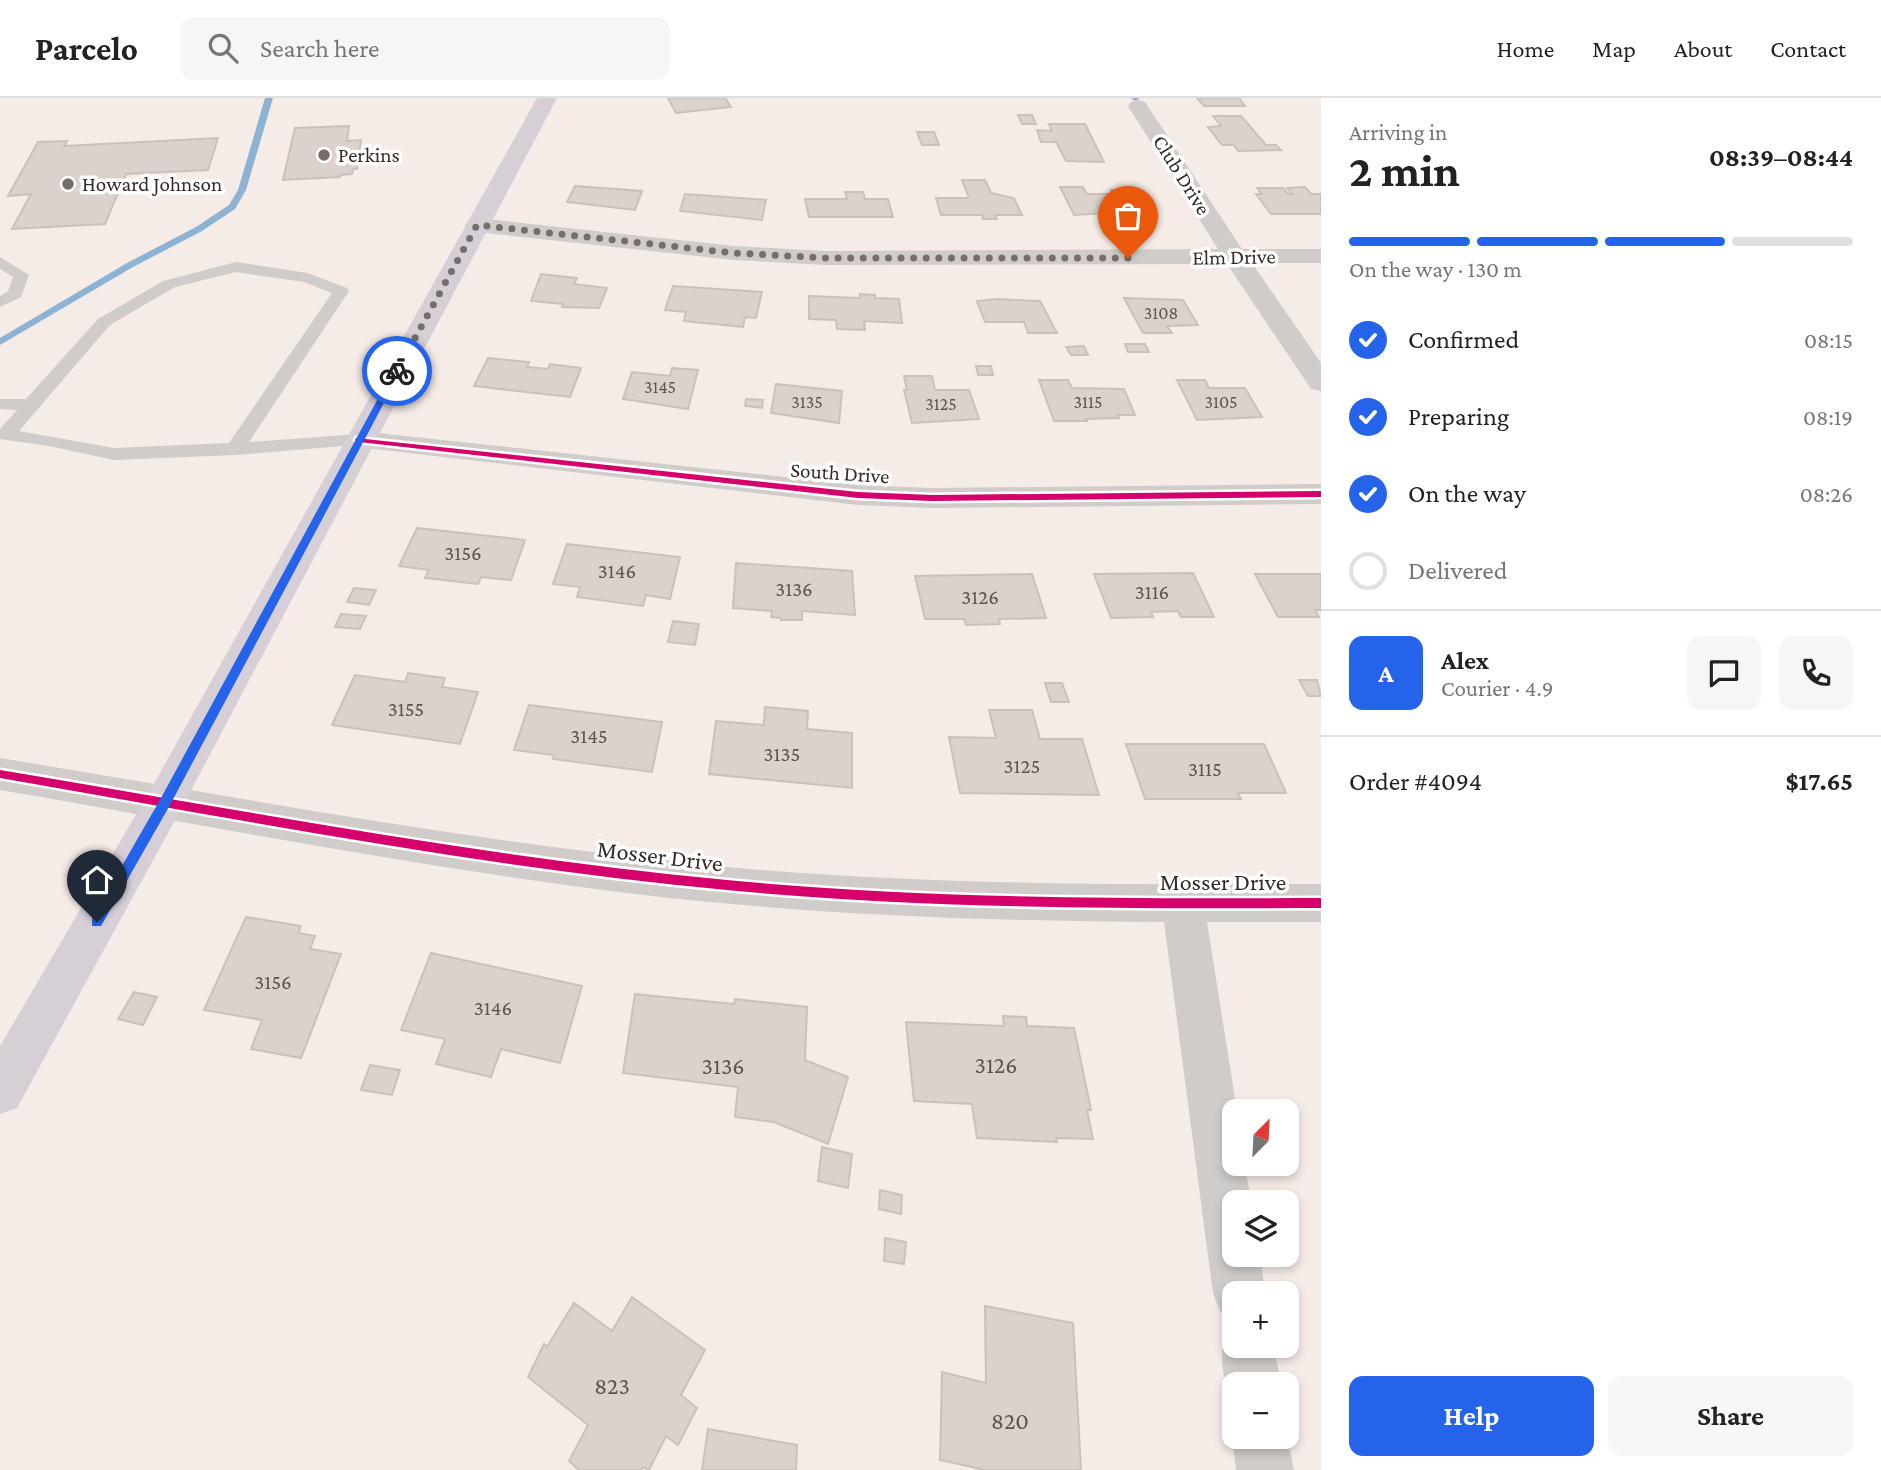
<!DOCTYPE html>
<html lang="en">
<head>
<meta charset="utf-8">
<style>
  body { margin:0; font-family:"Crimson Pro",serif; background:#f6f6f6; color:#222; height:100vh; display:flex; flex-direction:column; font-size:26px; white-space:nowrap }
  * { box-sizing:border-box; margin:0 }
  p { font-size:23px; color:#767676 }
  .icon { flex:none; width:38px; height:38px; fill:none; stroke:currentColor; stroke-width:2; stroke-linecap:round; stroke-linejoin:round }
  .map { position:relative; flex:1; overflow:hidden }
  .sheet { display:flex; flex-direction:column; background:#fff; width:560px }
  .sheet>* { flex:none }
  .needle { width:46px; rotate:24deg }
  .buttons { position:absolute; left:1222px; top:1001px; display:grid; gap:14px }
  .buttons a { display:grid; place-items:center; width:77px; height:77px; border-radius:14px; background:#fff; box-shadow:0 4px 10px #0003; font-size:35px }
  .pin { position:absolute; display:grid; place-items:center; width:60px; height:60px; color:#fff; margin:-72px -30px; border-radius:50% 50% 50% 0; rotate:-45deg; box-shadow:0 0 7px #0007 }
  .pin .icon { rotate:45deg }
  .courier { position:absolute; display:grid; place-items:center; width:70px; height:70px; margin:-35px; border:5px solid #2563eb; border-radius:50%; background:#fff; color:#222; box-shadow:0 2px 9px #0007 }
  .head em { font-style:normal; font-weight:700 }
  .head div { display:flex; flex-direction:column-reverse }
  .head { display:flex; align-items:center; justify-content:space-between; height:119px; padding:0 28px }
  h1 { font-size:46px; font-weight:700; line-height:52px }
  .bar { display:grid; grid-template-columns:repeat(4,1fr); gap:10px 7px; align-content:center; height:84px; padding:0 28px }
  .bar i { height:9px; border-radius:5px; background:#e0e0e0 }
  .bar .selected { background:#2563eb }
  .bar p { grid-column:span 4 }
  .line { display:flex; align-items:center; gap:18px; padding:0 28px; border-top:2px solid #e0e0e0 }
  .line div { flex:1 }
  .round { display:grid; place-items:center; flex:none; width:74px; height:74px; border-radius:14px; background:#f6f6f6 }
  ol { padding:0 28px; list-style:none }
  li { display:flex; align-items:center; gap:21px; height:77px }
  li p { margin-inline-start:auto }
  li .icon { padding:7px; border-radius:50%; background:#2563eb; color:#fff; stroke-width:4 }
  li:last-child { color:#767676 }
  li i { width:38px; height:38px; border:4px solid #e0e0e0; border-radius:50% }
  .cta { display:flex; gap:14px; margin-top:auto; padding:14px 28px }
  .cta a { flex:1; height:80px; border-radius:14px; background:#2563eb; color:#fff; font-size:28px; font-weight:700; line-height:80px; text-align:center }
  .cta a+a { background:#f6f6f6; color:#222 }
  header { display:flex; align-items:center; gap:42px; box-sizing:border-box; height:98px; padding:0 35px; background:#fff; border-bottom:2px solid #e0e0e0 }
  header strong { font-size:33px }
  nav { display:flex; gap:38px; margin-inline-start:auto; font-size:24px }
  .search { width:490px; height:63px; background:#f6f6f6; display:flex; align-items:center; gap:18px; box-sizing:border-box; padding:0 24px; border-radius:14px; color:#767676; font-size:26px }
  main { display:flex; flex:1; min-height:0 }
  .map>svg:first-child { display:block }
</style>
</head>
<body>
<header>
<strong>Parcelo</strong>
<div class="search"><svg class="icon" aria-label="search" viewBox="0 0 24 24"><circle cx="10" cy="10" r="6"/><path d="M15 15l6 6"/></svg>Search here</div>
<nav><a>Home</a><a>Map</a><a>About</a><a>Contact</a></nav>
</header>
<main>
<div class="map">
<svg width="1321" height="1372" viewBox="0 0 1321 1372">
  <rect width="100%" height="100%" fill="#f5ebe7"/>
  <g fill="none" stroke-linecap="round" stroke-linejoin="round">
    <!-- stream -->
    <path fill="#8cb2d4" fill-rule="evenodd" d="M 265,0 L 273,0 L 246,92 L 235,111 L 202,133 L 133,169 L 0,247 L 0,240 L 127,165 L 196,129 L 229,107 L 238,92 Z
      M 1131,0 L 1139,0 L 1139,1 L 1135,3 Z"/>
  </g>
  <!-- building -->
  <path fill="#dbd1cd" stroke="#cac1bc" stroke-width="2" d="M 668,0 L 725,0 L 731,9 L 676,15 Z
    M 1197,0 L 1239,0 L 1245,8 L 1204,8 Z
    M 1018,17 L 1032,17 L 1036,26 L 1022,26 Z
    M 1213,18 L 1241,18 L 1266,47 L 1276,47 L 1281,52 L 1238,53 L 1234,47 L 1222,47 L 1208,29 L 1221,28 Z
    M 1049,26 L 1085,26 L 1104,64 L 1066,63 L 1056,44 L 1041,44 L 1037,32 L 1052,33 Z
    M 349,28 L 347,43 L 361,42 L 357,71 L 353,71 L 352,76 L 340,77 L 340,79 L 283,82 L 295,30 Z
    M 917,34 L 934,34 L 939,47 L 922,47 Z
    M 218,40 L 208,72 L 126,76 L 105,126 L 12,131 L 31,96 L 8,98 L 38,44 L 67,43 L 64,48 Z
    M 962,82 L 985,82 L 991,95 L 1014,100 L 1022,117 L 995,117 L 997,121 L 983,121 L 982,117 L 941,117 L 936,100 L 969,100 Z
    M 575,88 L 642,93 L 635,112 L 567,104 Z
    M 1060,89 L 1083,89 L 1087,96 L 1113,96 L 1111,92 L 1126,92 L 1138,113 L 1074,117 Z
    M 1305,89 L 1311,96 L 1321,96 L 1321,116 L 1271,116 L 1256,96 L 1262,96 L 1257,90 L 1283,90 L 1288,96 L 1292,96 L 1287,90 Z
    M 845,94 L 863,94 L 865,101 L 888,101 L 893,119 L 809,119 L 805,101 L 847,101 Z
    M 685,96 L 766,102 L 762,122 L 680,113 Z
    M 541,176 L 577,180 L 574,186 L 607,190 L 599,210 L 562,209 L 563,206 L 531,203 Z
    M 673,188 L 762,194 L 756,220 L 745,219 L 743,229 L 684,223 L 686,214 L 665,212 Z
    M 860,196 L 875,197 L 875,200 L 899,201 L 902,225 L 864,223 L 865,232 L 837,231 L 836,222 L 809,221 L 809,198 L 860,200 Z
    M 1124,200 L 1183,202 L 1198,227 L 1167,228 L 1172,235 L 1143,235 Z
    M 997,201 L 1040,203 L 1057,235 L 1028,235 L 1024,224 L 985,224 L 977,203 Z
    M 1125,246 L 1145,246 L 1149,254 L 1128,254 Z
    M 1084,248 L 1088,257 L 1071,257 L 1066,249 Z
    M 488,260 L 529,264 L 527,269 L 548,271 L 550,266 L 581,270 L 570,299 L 474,288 Z
    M 976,268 L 991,268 L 993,277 L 978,277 Z
    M 672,270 L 698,272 L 688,311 L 623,301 L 632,274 L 670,278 Z
    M 904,278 L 932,278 L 935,292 L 969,292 L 979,321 L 912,325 L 904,292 L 907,292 Z
    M 1039,282 L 1068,282 L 1072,290 L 1124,291 L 1135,317 L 1118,317 L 1119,320 L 1086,321 L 1087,323 L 1054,323 Z
    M 1177,282 L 1205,282 L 1209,290 L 1245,290 L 1262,319 L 1197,322 Z
    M 776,286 L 842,293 L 839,325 L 771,315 Z
    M 746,301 L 763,302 L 762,310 L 745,308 Z
    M 417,430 L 525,442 L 511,482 L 481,479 L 478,486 L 425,480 L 429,472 L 399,468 Z
    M 567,446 L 680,459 L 670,501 L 646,497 L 643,508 L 577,499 L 580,489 L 553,486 Z
    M 736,465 L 852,473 L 855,517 L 802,513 L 802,522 L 781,522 L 781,520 L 771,519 L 772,513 L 733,510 Z
    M 1193,475 L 1214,519 L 1181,519 L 1178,513 L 1151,514 L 1153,519 L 1111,520 L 1094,476 Z
    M 1032,476 L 1046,520 L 999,521 L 1000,526 L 966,527 L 964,521 L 925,521 L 915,478 Z
    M 1255,476 L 1321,476 L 1321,512 L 1315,512 L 1319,519 L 1278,519 Z
    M 354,490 L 376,492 L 369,507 L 347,504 Z
    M 341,516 L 366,518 L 360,531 L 335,529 Z
    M 673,523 L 699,526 L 695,547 L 668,544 Z
    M 408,575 L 445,580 L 442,589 L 478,594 L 460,646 L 332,627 L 355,577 L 405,584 Z
    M 1299,582 L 1317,582 L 1321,598 L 1308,598 Z
    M 1045,585 L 1062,585 L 1069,604 L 1051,604 Z
    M 529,607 L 662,624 L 652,674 L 553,661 L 554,657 L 514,652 Z
    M 765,609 L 808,613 L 807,631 L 852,635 L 852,690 L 709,676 L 716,623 L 764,627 Z
    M 989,612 L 1032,612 L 1040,641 L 1082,641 L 1099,697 L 960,695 L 949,639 L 996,640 Z
    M 1126,646 L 1264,646 L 1286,695 L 1238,695 L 1241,701 L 1145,701 Z
    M 246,819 L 301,828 L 298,835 L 315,838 L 310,851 L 341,856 L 301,960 L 251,951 L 262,922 L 204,912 Z
    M 431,855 L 582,888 L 560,965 L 501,951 L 491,979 L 436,966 L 445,941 L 401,932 Z
    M 134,894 L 157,899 L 143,927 L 118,921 Z
    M 635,896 L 734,906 L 735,901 L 807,909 L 805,962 L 848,979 L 828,1046 L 774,1024 L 735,1019 L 738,989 L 623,975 Z
    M 1003,918 L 1026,919 L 1027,928 L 1074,930 L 1091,1012 L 1087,1012 L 1093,1041 L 1056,1040 L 1057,1044 L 977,1040 L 972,1006 L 914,1003 L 906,924 L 1004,928 Z
    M 370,967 L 400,972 L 392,997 L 361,992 Z
    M 822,1049 L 852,1056 L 848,1090 L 818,1083 Z
    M 880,1092 L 902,1097 L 901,1116 L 879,1111 Z
    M 885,1140 L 906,1144 L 904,1166 L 884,1163 Z
    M 632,1199 L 705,1252 L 681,1297 L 697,1310 L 678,1347 L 666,1338 L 649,1372 L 643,1369 L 641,1372 L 579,1372 L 569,1363 L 588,1327 L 528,1279 L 544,1246 L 547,1249 L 574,1205 L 612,1233 Z
    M 985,1208 L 1073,1225 L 1081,1372 L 985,1372 L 940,1362 L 942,1274 L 986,1285 Z
    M 708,1331 L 797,1347 L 796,1372 L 702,1372 Z"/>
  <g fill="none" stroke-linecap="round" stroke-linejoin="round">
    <!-- lane -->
    <path fill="#d0ccca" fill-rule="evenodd" d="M 0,159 L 29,177 L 21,199 L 0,209 L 0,198 L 8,193 L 13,179 L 0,171 Z
      M 236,164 L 307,175 L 347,190 L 349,193 L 249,344 L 359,336 L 366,338 L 368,342 L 366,346 L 235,357 L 114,362 L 49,348 L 0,341 L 0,331 L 17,312 L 0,311 L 0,301 L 26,301 L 98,221 L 163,183 ZM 236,174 L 304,184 L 332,195 L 229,345 L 114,350 L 19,333 L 110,227 L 175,189 Z"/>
    <!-- street -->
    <path fill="#d0ccca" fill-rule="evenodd" d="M 1138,2 L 1145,4 L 1242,151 L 1321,151 L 1321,165 L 1252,165 L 1321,265 L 1321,293 L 1311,291 L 1227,166 L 826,167 L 734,162 L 477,134 L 469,132 L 465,127 L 469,122 L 477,120 L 734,148 L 826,153 L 1218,151 L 1128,8 L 1131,4 Z
      M 359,333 L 858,387 L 932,390 L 1321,386 L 1321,406 L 932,410 L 858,407 L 349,348 L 344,342 L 349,336 Z
      M 0,660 C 242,700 483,746 727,769 C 924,787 1123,787 1321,786 L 1321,824 L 1207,824 L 1237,1013 L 1234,1013 L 1234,1066 L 1245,1066 L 1251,1104 L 1234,1104 L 1234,1157 L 1260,1157 L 1265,1195 L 1234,1195 L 1234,1219 L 1220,1214 L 1213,1195 L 1164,824 C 987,823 811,817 635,796 C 422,770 211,728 0,692 Z
      M 1234,1226 L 1234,1248 L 1274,1248 L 1281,1286 L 1234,1286 L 1234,1306 C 1222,1279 1217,1256 1228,1229 Z
      M 1234,1334 L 1234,1339 L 1286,1339 L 1286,1334 L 1294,1372 L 1236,1372 L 1232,1339 Z"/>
    <!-- primary -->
    <path fill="#d6d0d6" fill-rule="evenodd" d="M 537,0 L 557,0 L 179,715 L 17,1010 L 0,1016 L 0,948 L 151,691 Z"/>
    <defs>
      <path id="cycleway" d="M 356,340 L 858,394 L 932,397 L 1321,393 L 1321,399 L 932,403 L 858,400 L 359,344 L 355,342 Z
        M 0,672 C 242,712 483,759 727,782 C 924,801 1123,801 1321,800 L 1321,810 C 1123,811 924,811 727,792 C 482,769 242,722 0,680 Z"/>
    </defs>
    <!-- cycleway casing -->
    <use href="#cycleway" stroke="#fff" stroke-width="5"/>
    <!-- cycleway -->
    <use href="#cycleway" fill="#d6006c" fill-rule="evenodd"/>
  </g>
  <!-- route -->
  <path fill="#2563eb" d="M 397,270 L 401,273 L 170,707 L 101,828 L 92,828 L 92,820 L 161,700 L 393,273 Z"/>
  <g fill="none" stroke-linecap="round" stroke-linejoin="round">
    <!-- done -->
    <path stroke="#786e69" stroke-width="7" stroke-dasharray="0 12.6" d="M 397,273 L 477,127 L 734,155 L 826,160 L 1128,160"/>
  </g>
  <!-- markers -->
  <g fill="#786e69" stroke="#fff" stroke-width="2.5">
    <circle cx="324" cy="57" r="7"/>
    <circle cx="68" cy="86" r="7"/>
  </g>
  <g text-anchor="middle" stroke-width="7" stroke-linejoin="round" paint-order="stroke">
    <!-- far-number labels -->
    <g font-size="18" fill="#5e544f">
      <text x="1161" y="221">3108</text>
      <text x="660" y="295">3145</text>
      <text x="807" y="310">3135</text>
      <text x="1088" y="310">3115</text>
      <text x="1221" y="310">3105</text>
      <text x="941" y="312">3125</text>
    </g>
    <!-- far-poi labels -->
    <g font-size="21" fill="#352a25" stroke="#fff" text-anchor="start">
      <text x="338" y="64">Perkins</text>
      <text x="82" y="93">Howard Johnson</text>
    </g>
    <!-- far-street labels -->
    <g font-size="21" fill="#352a25" stroke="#fff">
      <text transform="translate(1182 77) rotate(58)" y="7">Club Drive</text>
      <text transform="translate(1234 159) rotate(-1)" y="7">Elm Drive</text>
      <text transform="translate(840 375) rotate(4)" y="7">South Drive</text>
    </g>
    <!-- number labels -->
    <g font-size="21" fill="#5e544f">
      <text x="463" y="462">3156</text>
      <text x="617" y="480">3146</text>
      <text x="794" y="498">3136</text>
      <text x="1152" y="501">3116</text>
      <text x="980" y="506">3126</text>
      <text x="406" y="618">3155</text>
      <text x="589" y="645">3145</text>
      <text x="782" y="663">3135</text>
      <text x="1022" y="675">3125</text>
      <text x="1205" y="678">3115</text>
      <text x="273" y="891">3156</text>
      <text x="493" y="917">3146</text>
    </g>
    <!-- street labels -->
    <g font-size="24" fill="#352a25" stroke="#fff">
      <text transform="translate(660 758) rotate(7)" y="8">Mosser Drive</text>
      <text x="1223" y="792">Mosser Drive</text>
    </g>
    <!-- near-number labels -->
    <g font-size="24" fill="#5e544f">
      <text x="996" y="975">3126</text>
      <text x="723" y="976">3136</text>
      <text x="612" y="1296">823</text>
      <text x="1010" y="1331">820</text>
    </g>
  </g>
</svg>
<div class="buttons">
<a><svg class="needle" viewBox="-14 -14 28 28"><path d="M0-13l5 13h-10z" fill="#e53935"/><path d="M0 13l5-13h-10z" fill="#767676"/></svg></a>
<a><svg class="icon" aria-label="layers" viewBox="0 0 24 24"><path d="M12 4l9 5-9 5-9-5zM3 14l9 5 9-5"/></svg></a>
<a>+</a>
<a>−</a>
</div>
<div class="pin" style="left:1128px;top:160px;background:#ea580c"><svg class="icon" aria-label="bag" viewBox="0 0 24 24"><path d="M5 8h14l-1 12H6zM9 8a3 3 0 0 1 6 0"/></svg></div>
<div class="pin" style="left:97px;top:824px;background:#1f2937"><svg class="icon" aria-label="home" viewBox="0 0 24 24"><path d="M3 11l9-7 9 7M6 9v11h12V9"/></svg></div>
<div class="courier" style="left:397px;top:273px"><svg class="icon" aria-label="bike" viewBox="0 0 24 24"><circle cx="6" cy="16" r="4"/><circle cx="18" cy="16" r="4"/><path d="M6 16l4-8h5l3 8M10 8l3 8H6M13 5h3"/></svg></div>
</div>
<section class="sheet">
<div class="head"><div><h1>2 min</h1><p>Arriving in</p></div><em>08:39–08:44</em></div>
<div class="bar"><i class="selected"></i><i class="selected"></i><i class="selected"></i><i></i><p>On the way · 130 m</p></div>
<ol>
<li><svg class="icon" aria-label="check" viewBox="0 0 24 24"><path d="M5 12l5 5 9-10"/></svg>Confirmed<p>08:15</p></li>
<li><svg class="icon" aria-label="check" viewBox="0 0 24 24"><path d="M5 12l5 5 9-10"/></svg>Preparing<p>08:19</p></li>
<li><svg class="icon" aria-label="check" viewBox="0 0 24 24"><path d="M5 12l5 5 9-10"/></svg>On the way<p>08:26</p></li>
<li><i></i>Delivered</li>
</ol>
<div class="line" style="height:126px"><b class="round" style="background:#2563eb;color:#fff">A</b><div><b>Alex</b><p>Courier · 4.9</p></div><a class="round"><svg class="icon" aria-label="chat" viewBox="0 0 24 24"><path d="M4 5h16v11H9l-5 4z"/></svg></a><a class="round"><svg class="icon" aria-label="phone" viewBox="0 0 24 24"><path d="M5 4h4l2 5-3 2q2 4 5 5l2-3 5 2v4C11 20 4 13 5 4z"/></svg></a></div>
<div class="line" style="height:91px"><div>Order #4094</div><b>$17.65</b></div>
<div class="cta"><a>Help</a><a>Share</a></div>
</section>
</main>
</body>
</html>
